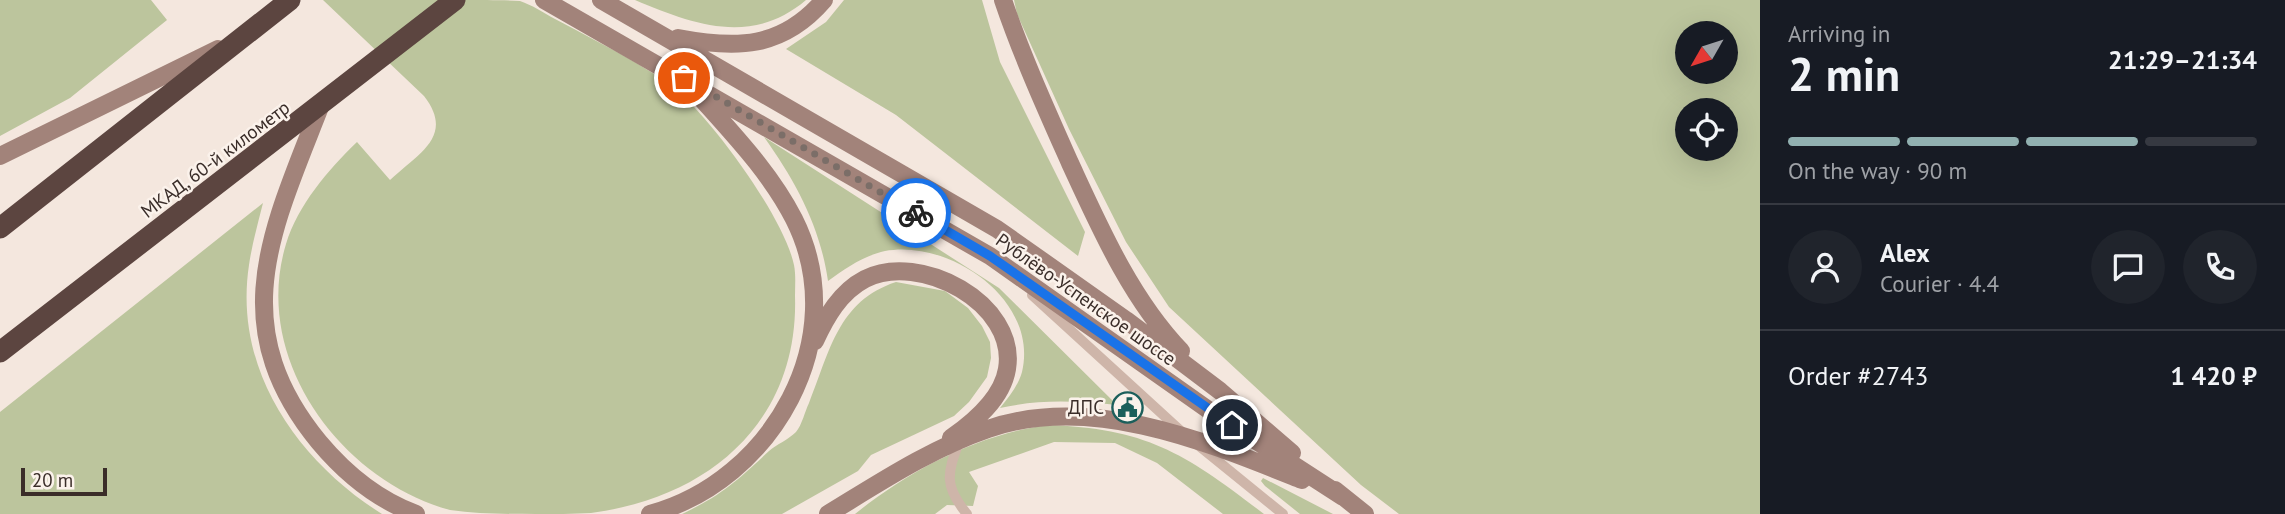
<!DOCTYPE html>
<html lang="en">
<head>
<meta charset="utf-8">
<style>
  body { margin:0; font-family:"PT Sans",sans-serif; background:#20242c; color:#f1f3f6; height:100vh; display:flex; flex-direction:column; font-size:26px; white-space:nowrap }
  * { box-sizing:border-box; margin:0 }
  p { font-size:23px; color:#9ea1a6 }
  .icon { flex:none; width:38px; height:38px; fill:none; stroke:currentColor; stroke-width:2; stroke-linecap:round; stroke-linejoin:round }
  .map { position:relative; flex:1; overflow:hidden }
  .panel { display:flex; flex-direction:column; background:#171b24; width:525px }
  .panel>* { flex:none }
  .needle { width:46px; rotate:231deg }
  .controls { position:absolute; left:1675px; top:21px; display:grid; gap:14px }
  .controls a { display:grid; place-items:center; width:63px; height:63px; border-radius:50%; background:#171b24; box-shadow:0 7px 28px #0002; font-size:35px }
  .scale { position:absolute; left:21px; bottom:18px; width:86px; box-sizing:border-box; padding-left:7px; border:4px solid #3a2d29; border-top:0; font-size:19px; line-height:24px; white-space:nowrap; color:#3a2d29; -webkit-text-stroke:5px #fbf2eb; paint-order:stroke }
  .pin { position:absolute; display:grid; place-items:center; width:60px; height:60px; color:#fff; margin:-30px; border:4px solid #fff; border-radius:50%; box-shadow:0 2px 7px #0007 }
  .courier { position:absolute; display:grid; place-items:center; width:70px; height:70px; margin:-35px; border:5px solid #1a73e8; border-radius:50%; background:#fff; color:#222; box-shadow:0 2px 9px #0007 }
  .summary em { font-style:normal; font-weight:700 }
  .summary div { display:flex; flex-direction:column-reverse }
  .summary { display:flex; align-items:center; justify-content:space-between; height:119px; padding:0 28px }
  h1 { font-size:46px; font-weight:700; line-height:52px }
  .bar { display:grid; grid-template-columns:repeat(4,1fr); gap:10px 7px; align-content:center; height:84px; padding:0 28px }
  .bar i { height:9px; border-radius:5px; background:#363941 }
  .bar .selected { background:#91b0b0 }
  .bar p { grid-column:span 4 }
  .line { display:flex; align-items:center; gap:18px; padding:0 28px; border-top:2px solid #363941 }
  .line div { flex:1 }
  .round { display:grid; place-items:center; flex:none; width:74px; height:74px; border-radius:37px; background:#20242c }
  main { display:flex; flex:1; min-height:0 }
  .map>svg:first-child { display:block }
</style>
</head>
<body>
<main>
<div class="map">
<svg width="1760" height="514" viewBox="0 0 1760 514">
  <rect width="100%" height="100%" fill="#f4e7de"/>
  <!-- green -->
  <path fill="#bcc59d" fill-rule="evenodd" d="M 0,0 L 151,0 L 167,20 L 70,98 L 0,136 Z
    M 323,0 C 371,0 418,0 465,0 C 482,0 504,0 520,1 C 532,5 544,13 555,19 C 583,34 611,48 638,64 C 648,71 661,77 671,85 C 710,116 784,217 794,265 C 796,275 795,286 795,296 C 799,421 709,498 591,513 C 573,514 554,514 536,514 C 508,514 478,514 450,510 C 341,480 251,359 286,244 C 298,205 328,170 357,142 L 390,180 C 419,153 455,136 424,96 Z
    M 635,0 L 806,0 C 752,46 694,25 635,0 Z
    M 844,0 L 982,0 L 1000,62 L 1085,232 L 1078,256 L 896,115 L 786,49 L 826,22 Z
    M 1014,0 L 1760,0 L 1760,514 L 1399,514 L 1361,485 L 1169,307 L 1126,242 L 1069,129 L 1017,14 ZM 1687,33 L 1726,33 L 1726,72 L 1687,72 ZM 1687,110 L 1726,110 L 1726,149 L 1687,149 Z
    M 764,137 L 999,288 L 1117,405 C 1076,401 1040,399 1000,408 C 1009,397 1018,386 1022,372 C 1039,300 950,239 885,251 C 863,256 846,268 828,281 C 820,226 796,182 764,137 Z
    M 263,203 C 258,223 252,244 249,265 C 233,370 298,461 382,514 L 0,514 L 0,412 Z
    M 896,282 L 945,291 L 968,308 L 982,326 L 990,342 L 991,358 L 987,377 L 969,402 L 954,416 L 871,455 L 858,471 L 782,514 L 682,514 C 722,495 738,480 769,451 C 777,444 788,440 796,432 C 802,425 805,411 809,403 C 830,351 838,301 896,282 Z
    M 1047,425 C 1147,428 1186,454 1264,514 L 1223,514 L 1157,463 L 1115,443 L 1054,442 L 969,472 L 978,486 L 973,506 L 947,505 L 935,514 L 855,514 C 910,470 977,435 1047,425 Z
    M 1263,478 L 1333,514 L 1300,514 L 1265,486 L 1261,481 Z"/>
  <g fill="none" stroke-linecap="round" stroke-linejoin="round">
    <!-- lane -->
    <path stroke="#ceb5a9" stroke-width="10" d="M 1032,295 L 1183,433
      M 959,442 C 947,474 944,486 967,514
      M 1198,445 L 1283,514"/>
    <!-- secondary -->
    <path stroke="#a2837a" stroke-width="18" d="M 544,0 L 990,256 L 1210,411 L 1343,497
      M 601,0 L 997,229 L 1126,320 L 1220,391 L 1292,453
      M 1003,0 C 1022,56 1046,109 1070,163 C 1100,228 1131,299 1181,351
      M 678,38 C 736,49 782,49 824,0
      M 320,107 C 272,230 223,325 319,442 C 345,473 378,500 416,514
      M 0,156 L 218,49
      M 815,341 C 826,317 840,292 865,279 C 919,251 1018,303 1007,369 C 1002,399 974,422 951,438
      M 1335,490 L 1365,514
      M 650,514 C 772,481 854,338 794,219 C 769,170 729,130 693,89
      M 828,514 C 879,483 930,449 988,429 C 1091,393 1207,442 1302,480"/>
    <!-- highway -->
    <path stroke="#5c4540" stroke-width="21" d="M 0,228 L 290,0
      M 0,352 L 455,0"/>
  </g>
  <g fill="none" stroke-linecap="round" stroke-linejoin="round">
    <!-- done -->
    <path stroke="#7b6e68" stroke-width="7" stroke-dasharray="0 12.6" d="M 684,78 L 916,213"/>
    <!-- route -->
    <path stroke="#1a73e8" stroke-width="9" d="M 916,213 L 990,256 L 1232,425"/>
  </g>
  <!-- icons -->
  <defs>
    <symbol id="civic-ring" viewBox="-11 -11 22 22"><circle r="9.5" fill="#fbf2eb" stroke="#1c5f5b" stroke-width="1.5"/><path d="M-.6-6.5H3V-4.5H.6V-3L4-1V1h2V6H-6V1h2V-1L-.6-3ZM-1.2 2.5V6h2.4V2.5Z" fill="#1c5f5b"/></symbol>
  </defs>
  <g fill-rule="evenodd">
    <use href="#civic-ring" x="1110" y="390" width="35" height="35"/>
  </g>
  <g text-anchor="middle" stroke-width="5" stroke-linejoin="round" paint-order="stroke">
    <!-- street labels -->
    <g font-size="19" fill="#3a2d29" stroke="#fbf2eb">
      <text transform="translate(215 159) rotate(-37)" y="7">МКАД, 60-й километр</text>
      <text transform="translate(1086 299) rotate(35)" y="7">Рублёво-Успенское шоссе</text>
    </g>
    <!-- poi labels -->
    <g font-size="19" fill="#3a2d29" stroke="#fbf2eb" text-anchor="end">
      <text x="1104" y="414">ДПС</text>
    </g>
  </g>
</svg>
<div class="controls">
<a><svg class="needle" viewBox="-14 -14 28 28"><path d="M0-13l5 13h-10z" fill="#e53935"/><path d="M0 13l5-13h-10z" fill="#9ea1a6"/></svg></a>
<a><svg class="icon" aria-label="locate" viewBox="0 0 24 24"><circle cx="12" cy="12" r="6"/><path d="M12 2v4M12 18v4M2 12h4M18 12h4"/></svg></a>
</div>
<div class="scale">20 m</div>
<div class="pin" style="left:684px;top:78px;background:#ea580c"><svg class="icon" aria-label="bag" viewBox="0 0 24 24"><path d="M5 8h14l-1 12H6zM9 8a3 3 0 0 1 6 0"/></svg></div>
<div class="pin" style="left:1232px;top:425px;background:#1f2937"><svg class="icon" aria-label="home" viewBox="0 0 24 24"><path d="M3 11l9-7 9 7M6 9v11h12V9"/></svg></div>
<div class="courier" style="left:916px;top:213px"><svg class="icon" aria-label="bike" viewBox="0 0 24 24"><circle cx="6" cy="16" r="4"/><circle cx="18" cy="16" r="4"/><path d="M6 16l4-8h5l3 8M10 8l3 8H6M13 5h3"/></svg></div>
</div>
<section class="panel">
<div class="summary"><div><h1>2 min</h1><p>Arriving in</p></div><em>21:29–21:34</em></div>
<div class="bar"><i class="selected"></i><i class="selected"></i><i class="selected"></i><i></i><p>On the way · 90 m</p></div>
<div class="line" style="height:126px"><a class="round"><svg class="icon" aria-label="person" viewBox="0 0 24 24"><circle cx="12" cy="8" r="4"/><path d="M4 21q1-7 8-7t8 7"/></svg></a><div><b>Alex</b><p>Courier · 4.4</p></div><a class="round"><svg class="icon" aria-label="chat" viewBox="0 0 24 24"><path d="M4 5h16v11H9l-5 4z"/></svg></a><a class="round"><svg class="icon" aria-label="phone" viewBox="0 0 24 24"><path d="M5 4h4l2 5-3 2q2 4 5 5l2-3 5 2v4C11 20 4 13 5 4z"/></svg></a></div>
<div class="line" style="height:91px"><div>Order #2743</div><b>1 420 ₽</b></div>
</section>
</main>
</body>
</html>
